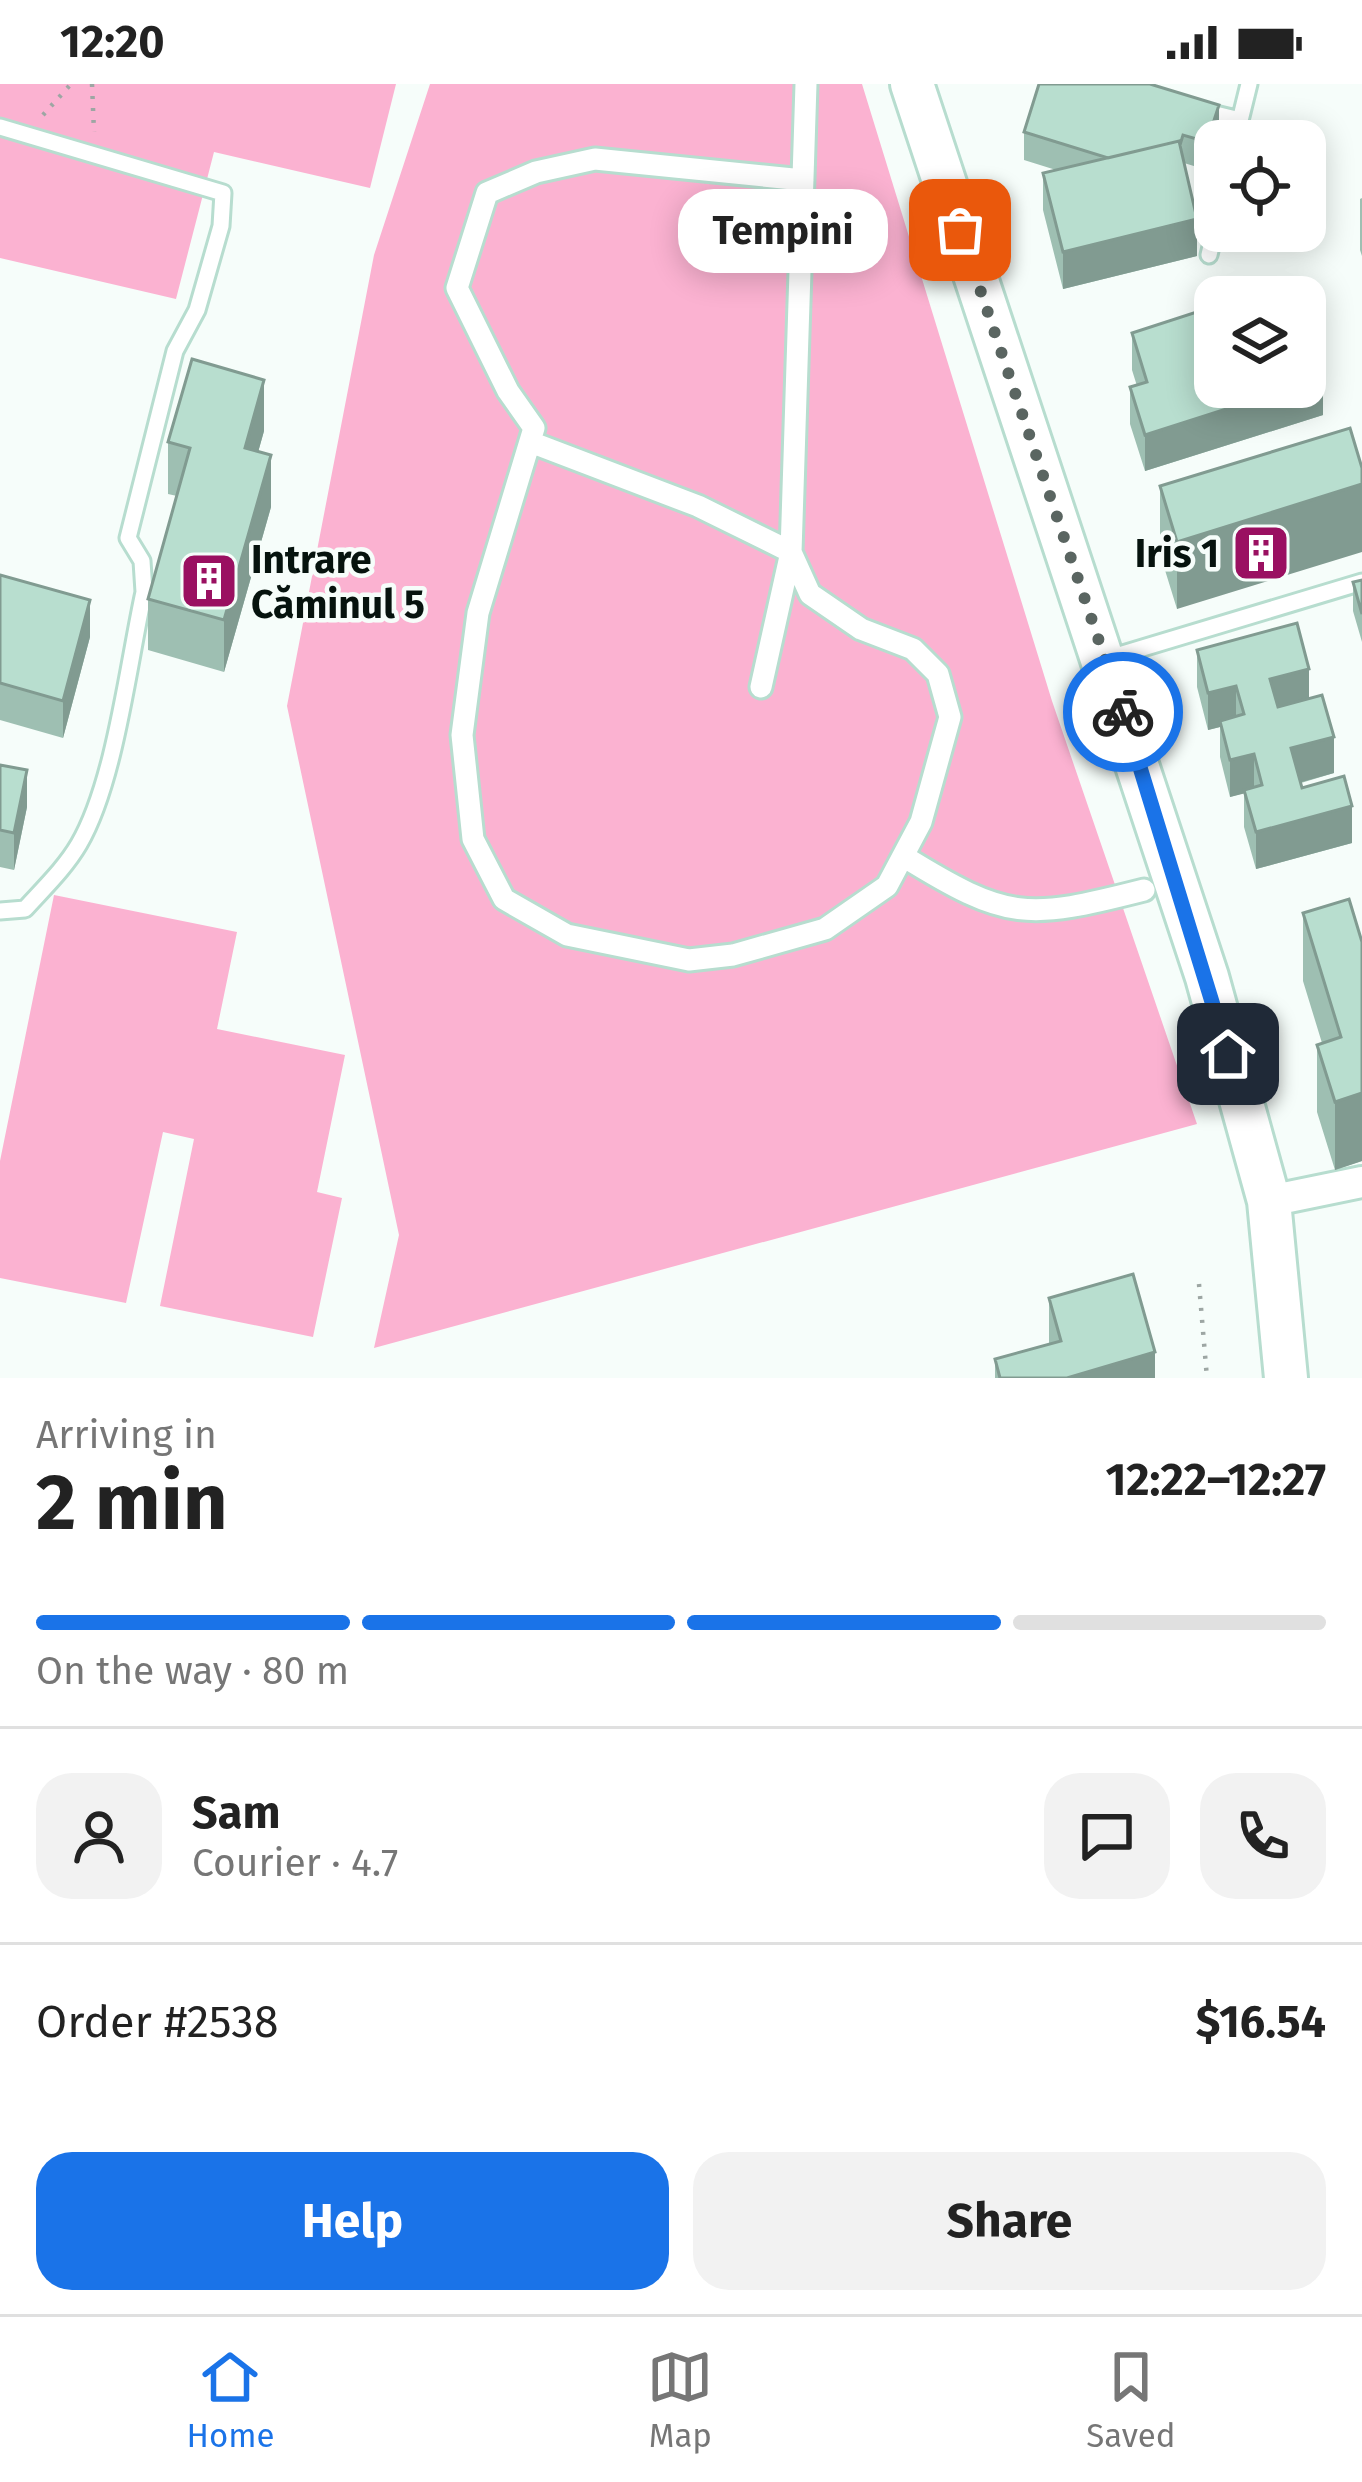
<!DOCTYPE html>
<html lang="en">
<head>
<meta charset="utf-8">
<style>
  body { margin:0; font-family:"Fira Sans",sans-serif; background:#f2f2f2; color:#222; height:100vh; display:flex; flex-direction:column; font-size:45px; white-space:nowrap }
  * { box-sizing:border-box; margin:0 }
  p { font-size:39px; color:#767676 }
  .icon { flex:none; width:66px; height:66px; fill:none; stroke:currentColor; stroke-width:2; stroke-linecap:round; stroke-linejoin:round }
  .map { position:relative; height:1294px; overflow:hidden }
  .drawer { display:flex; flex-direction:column; background:#fff; flex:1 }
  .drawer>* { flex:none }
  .fabs { position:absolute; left:1194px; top:36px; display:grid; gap:24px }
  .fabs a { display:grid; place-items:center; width:132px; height:132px; border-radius:24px; background:#fff; box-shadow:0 6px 30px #0003; font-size:60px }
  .pin { position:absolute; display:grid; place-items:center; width:102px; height:102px; color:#fff; margin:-51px; border-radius:24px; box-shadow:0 6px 18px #0006 }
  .courier { position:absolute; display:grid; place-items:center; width:120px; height:120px; margin:-60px; border:9px solid #1a73e8; border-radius:50%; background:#fff; color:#222; box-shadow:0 3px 15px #0007 }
  .bubble { position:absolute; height:84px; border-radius:36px; background:#fff; box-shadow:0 6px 30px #0003; font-size:39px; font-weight:700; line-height:84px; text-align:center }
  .summary em { font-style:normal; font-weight:700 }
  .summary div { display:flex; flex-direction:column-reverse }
  .summary { display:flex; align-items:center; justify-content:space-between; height:204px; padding:0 36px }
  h1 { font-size:78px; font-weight:700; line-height:90px }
  .bar { display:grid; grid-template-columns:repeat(4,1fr); gap:18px 12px; align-content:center; height:144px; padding:0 36px }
  .bar i { height:15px; border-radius:9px; background:#e0e0e0 }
  .bar .current { background:#1a73e8 }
  .bar p { grid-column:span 4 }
  .line { display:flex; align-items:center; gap:30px; padding:0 36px; border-top:3px solid #e0e0e0 }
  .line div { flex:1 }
  .round { display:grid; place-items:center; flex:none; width:126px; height:126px; border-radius:36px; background:#f2f2f2 }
  .cta { display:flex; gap:24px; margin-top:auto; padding:24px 36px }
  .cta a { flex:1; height:138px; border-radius:36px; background:#1a73e8; color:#fff; font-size:48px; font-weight:700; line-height:138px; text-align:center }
  .cta a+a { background:#f2f2f2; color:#222 }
  .status { display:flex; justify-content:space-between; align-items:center; height:84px; padding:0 60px; background:#fff; direction:ltr }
  .status svg { height:33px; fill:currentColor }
  .menu { display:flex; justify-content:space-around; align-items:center; height:168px; border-top:3px solid #e0e0e0; background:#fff; font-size:33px; color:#767676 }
  .menu a { display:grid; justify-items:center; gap:6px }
  .menu .current { color:#1a73e8 }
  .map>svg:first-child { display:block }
</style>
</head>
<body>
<div class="status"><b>12:20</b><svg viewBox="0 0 49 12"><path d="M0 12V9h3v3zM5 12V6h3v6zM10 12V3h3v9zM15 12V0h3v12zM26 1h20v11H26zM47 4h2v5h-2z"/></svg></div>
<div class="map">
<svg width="1362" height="1294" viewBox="0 0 1362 1294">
  <rect width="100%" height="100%" fill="#f6fdfa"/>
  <!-- green -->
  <path fill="#fbb2d1" d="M 0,0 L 396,0 L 370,104 L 214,68 L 176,215 L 0,174 Z
    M 430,0 L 862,0 L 1052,617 L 1197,1040 L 374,1264 L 399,1151 L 287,622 L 374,171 Z
    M 54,811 L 237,848 L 217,945 L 345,971 L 317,1108 L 342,1114 L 313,1253 L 160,1222 L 194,1055 L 163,1048 L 126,1219 L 0,1194 L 0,1077 Z"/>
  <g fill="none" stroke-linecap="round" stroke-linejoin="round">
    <defs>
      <path id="service" d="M 1203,27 L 1240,36
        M 0,43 L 223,109 L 221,142 L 197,226 L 175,267 L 128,454 L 142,477 L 144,508 C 128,581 115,698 79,760 C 65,784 44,804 25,825 L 0,827
        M 1235,57 L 1249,0
        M 1209,171 L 1215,145
        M 1106,575 L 1362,498"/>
      <path id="pedestrian" d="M 533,359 L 698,422 L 791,468 L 810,510 L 861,545 L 913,565 L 938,590 L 950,633 L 921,738 L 887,802 L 825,845 L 733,871 L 689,876 L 567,851 L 504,815 L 473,755 L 462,651 L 478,529 L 534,344 L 508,307 L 457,204 L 487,109 L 536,88 L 595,75 L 803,96
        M 761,603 L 791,468 L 806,0
        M 903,772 C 1008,837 1026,836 1144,806"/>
      <path id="minor" d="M 1269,1117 L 1362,1098"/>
      <path id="secondary" d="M 912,0 L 1207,893 L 1269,1117 L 1286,1294"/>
    </defs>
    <!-- service casing -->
    <use href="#service" stroke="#b7ddcf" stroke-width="21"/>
    <!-- pedestrian casing -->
    <use href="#pedestrian" stroke="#b7ddcf" stroke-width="27"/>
    <!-- minor casing -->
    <use href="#minor" stroke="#b7ddcf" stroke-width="36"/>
    <!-- secondary casing -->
    <use href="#secondary" stroke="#b7ddcf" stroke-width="48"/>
    <!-- path -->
    <path stroke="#9da6a3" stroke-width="4.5" stroke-dasharray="3 9" stroke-linecap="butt" d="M 92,0 L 94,48
      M 43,31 L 71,0
      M 1199,1200 L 1207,1294"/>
    <!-- service -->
    <use href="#service" stroke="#fff" stroke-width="15"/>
    <!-- pedestrian -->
    <use href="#pedestrian" stroke="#fff" stroke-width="21"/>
    <!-- minor -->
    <use href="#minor" stroke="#fff" stroke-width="30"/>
    <!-- secondary -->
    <use href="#secondary" stroke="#fff" stroke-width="42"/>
  </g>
  <!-- wall -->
  <path fill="#9ebfb2" d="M 1024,48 L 1219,50 L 1207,86 L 1184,79 L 1197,172 L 1063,205 L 1043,126 L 1043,89 L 1056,86 L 1024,76 Z
    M 1362,114 L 1362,172 L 1360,166 L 1360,115 Z
    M 1132,249 L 1323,331 L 1145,387 L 1130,340 L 1130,303 L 1137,302 L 1132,286 Z
    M 1350,344 L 1177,525 L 1160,470 L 1160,402 Z
    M 264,347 L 258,368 L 271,423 L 224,588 L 148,566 L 148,515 L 177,412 L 168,410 L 168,358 Z
    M 0,491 L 90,553 L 63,654 L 0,636 Z
    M 1362,496 L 1362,558 L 1353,527 L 1353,498 Z
    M 1197,566 L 1309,614 L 1334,689 L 1301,699 L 1302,704 L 1352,759 L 1256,785 L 1244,743 L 1244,709 L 1230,713 L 1220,673 L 1220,643 L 1208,646 L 1197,603 Z
    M 0,681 L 27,723 L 14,786 L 0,783 Z
    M 1303,829 L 1362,858 L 1362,1077 L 1335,1086 L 1317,1028 L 1317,961 L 1322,959 L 1303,897 Z
    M 1049,1214 L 1155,1294 L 995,1294 L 995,1275 L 1049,1260 Z"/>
  <!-- shaded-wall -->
  <path fill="#819b91" d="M 1219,21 L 1219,50 L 1207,86 L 1207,58 Z
    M 1197,135 L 1197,172 L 1063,205 L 1063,168 Z
    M 1323,294 L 1323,331 L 1145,387 L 1145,351 L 1295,303 L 1305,303 L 1305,300 Z
    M 264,296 L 264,347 L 245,415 L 245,364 Z
    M 271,371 L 271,423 L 224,588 L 224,536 Z
    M 1362,400 L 1362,468 L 1177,525 L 1177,458 Z
    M 90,516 L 90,553 L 63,654 L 63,617 Z
    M 1309,585 L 1309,621 L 1270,632 L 1270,595 Z
    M 1236,602 L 1236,639 L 1220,637 L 1220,643 L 1208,646 L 1208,609 Z
    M 1334,653 L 1334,689 L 1291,701 L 1291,664 Z
    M 1254,670 L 1254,707 L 1230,713 L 1230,676 Z
    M 27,686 L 27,723 L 14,786 L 14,749 Z
    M 1352,722 L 1352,759 L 1256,785 L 1256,748 Z
    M 1362,1009 L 1362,1077 L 1335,1086 L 1335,1018 Z
    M 1155,1268 L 1155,1294 L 1067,1294 Z"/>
  <!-- building -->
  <path fill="#b8decf" stroke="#819b91" stroke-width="3" d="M 1039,0 L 1150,0 L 1219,21 L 1207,58 L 1183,51 L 1180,61 L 1179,57 L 1108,74 L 1024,48 Z
    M 1179,57 L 1197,135 L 1063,168 L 1043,89 Z
    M 1293,198 L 1298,213 L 1244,213 Z
    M 1215,222 L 1215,303 L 1295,303 L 1145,351 L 1130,303 L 1147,298 L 1132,249 Z
    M 1305,235 L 1323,294 L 1305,300 Z
    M 192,275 L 264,296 L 245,364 L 271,371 L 224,536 L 148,515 L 190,364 L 168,358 Z
    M 1350,344 L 1362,384 L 1362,400 L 1177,458 L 1160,402 Z
    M 0,491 L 90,516 L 63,617 L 0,599 Z
    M 1362,496 L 1362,530 L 1353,498 Z
    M 1297,539 L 1309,585 L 1270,595 L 1278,623 L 1322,611 L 1334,653 L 1291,664 L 1302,704 L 1344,692 L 1352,722 L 1256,748 L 1244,706 L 1262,701 L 1254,670 L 1230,676 L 1220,637 L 1244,630 L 1236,602 L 1208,609 L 1197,566 Z
    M 0,681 L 27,686 L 14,749 L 0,746 Z
    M 1349,815 L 1362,858 L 1362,1009 L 1335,1018 L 1317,961 L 1341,953 L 1303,829 Z
    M 1133,1190 L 1155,1268 L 1067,1294 L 1000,1294 L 995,1275 L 1061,1257 L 1049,1214 Z"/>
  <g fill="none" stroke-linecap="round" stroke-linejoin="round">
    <!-- done -->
    <path stroke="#5a6561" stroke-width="12" stroke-dasharray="0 21.6" d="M 960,146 L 1123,628"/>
    <!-- route -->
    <path stroke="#1a73e8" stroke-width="15" d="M 1123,628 L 1228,970"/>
  </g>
  <!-- icons -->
  <defs>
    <symbol id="building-square" viewBox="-11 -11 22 22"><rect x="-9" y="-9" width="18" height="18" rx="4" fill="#9a1061" stroke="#f6fdfa"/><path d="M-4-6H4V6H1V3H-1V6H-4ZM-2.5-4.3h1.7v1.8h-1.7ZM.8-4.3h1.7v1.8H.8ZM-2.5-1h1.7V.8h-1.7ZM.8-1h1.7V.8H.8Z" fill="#fff"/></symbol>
  </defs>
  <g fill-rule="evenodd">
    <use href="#building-square" x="1228" y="436" width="66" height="66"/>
    <use href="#building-square" x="176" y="464" width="66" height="66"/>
  </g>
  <g text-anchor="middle" stroke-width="9" stroke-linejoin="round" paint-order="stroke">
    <!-- poi labels -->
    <g font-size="39" font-weight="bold" fill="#06130e" stroke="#f6fdfa" text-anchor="end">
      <text x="1219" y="483">Iris 1</text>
      <text x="251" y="489" text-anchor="start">Intrare<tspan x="251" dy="45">Căminul 5</tspan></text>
    </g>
  </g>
</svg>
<div class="fabs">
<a><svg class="icon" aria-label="locate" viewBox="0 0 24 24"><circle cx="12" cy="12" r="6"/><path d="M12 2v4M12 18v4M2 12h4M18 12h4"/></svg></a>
<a><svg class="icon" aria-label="layers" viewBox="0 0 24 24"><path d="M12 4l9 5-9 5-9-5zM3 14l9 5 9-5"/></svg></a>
</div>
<div class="pin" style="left:960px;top:146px;background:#ea580c"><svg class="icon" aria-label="bag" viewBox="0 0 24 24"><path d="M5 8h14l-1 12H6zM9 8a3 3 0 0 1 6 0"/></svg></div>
<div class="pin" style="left:1228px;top:970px;background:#1f2937"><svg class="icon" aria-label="home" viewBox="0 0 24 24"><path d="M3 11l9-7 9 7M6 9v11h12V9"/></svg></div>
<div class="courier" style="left:1123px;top:628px"><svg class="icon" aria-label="bike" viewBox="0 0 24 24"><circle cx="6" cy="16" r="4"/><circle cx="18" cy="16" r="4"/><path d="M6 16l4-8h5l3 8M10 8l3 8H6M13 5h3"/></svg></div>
<div class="bubble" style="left:678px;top:105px;width:210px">Tempini</div>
</div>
<section class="drawer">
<div class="summary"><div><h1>2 min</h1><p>Arriving in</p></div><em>12:22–12:27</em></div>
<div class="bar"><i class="current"></i><i class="current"></i><i class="current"></i><i></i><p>On the way · 80 m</p></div>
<div class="line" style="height:216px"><a class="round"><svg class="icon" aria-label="person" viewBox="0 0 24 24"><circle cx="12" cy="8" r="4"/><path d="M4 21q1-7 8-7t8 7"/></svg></a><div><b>Sam</b><p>Courier · 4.7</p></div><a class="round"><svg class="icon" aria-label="chat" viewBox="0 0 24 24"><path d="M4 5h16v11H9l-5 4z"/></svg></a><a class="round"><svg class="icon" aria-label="phone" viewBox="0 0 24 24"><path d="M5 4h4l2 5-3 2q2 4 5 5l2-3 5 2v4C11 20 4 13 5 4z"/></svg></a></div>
<div class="line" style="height:156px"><div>Order #2538</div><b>$16.54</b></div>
<div class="cta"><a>Help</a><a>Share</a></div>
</section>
<nav class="menu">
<a class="current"><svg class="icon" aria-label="home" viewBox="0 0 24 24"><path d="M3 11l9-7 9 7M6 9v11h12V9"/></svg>Home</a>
<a><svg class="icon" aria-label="map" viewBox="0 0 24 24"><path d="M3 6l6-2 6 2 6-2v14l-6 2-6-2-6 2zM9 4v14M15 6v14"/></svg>Map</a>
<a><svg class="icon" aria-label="saved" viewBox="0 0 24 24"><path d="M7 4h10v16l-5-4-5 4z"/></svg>Saved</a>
</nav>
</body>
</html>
